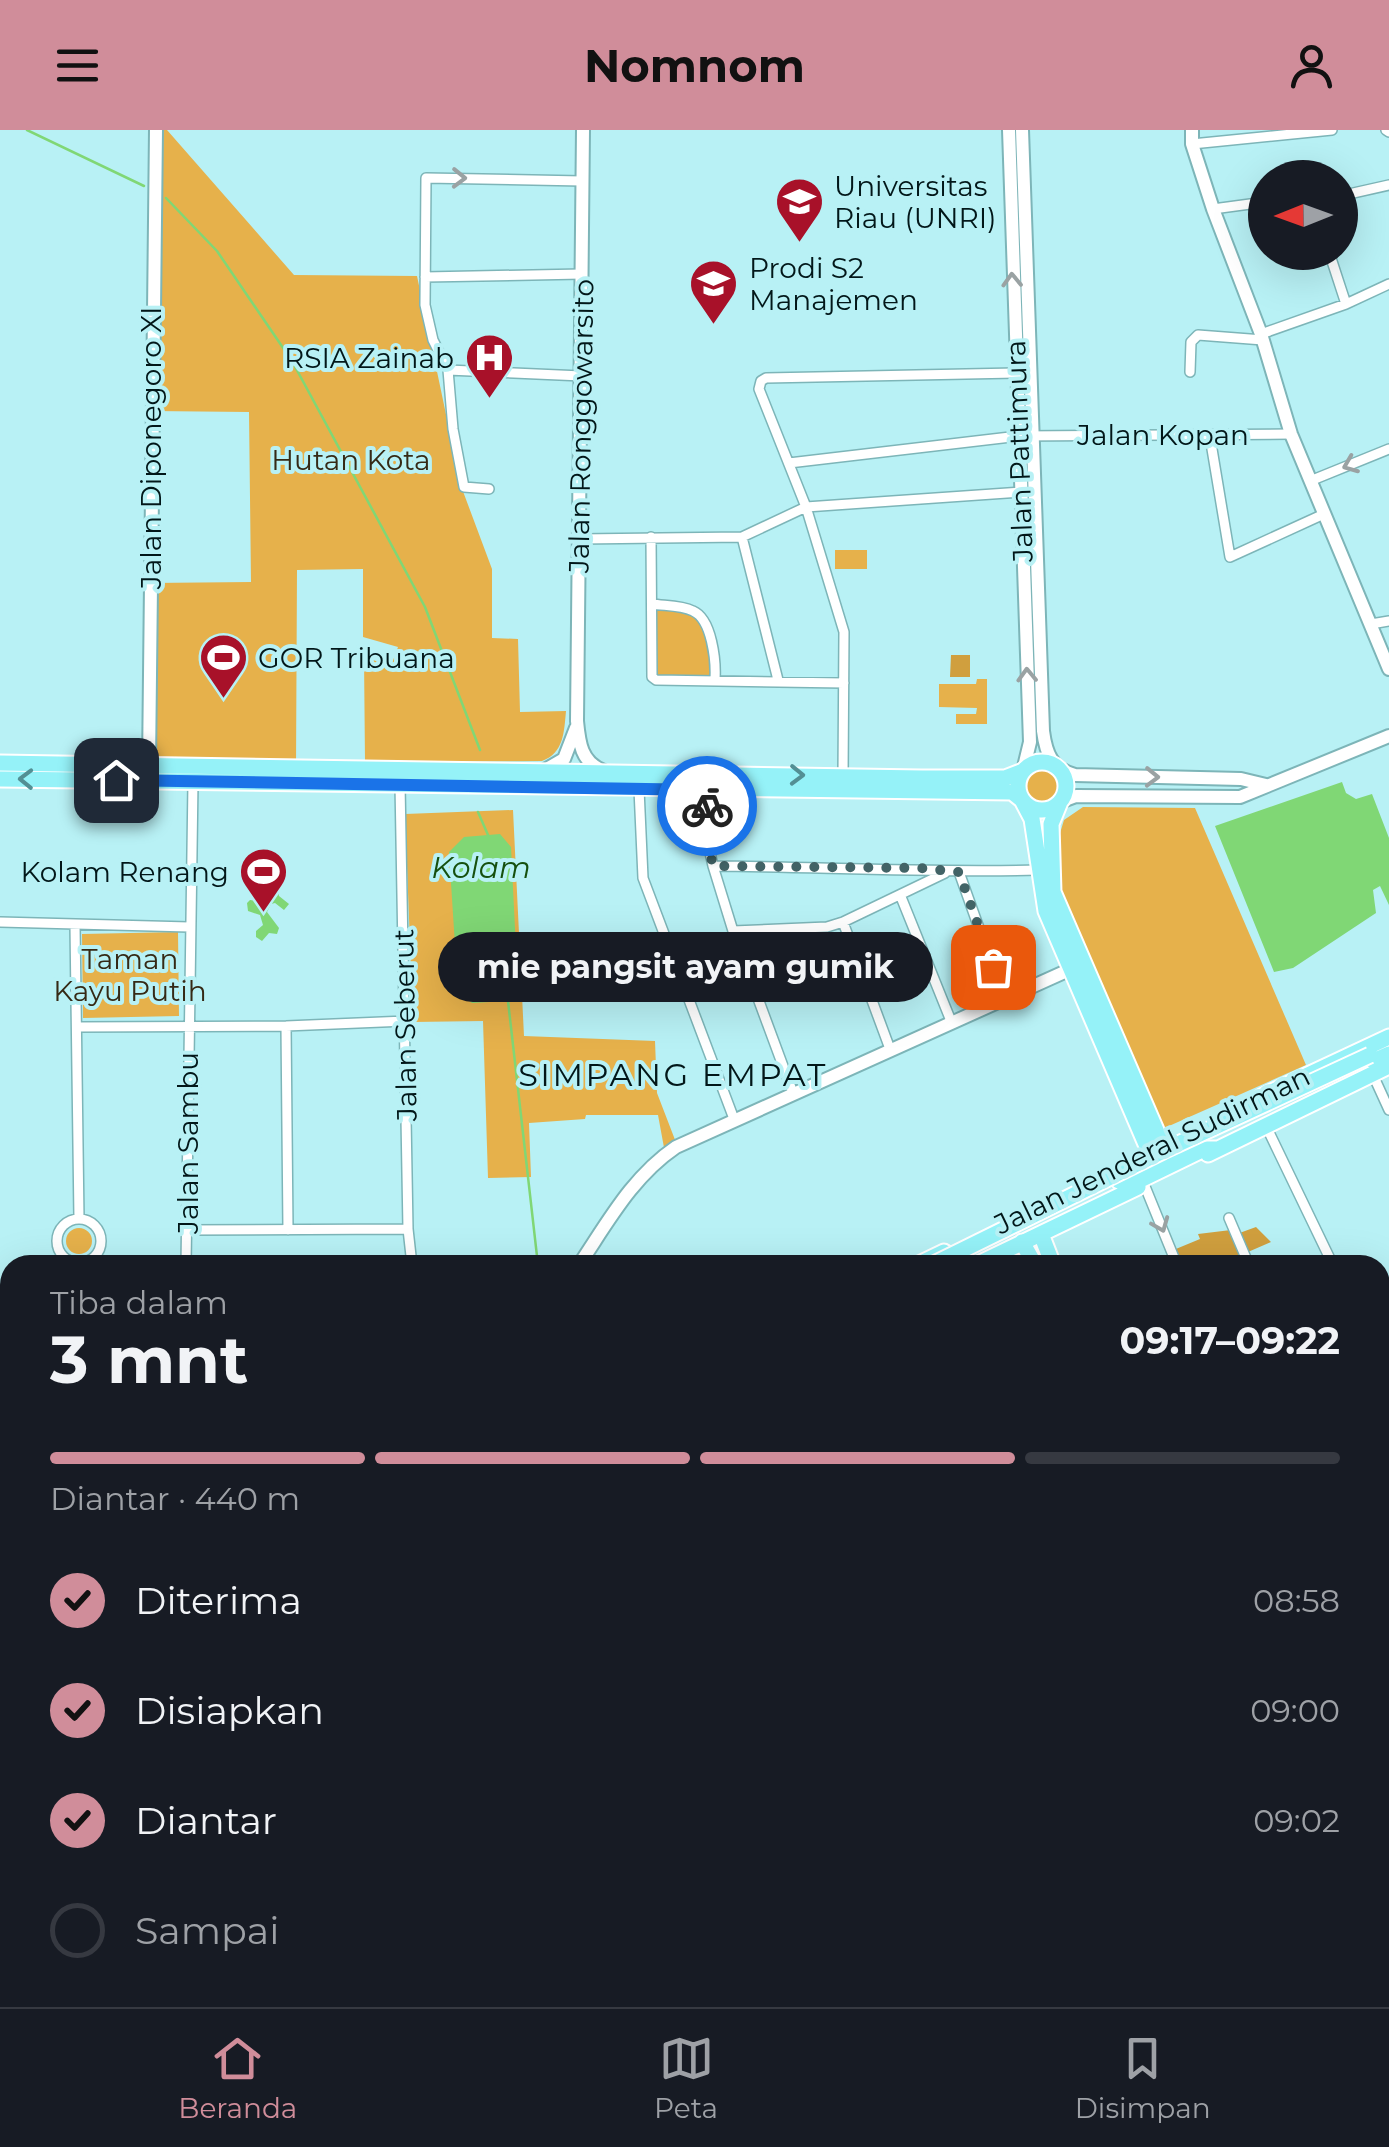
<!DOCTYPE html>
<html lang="id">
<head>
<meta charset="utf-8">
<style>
  body { margin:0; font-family:Montserrat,sans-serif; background:#20242c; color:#f1f3f6; height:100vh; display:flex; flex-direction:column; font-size:38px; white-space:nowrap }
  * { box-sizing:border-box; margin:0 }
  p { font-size:32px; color:#9ea1a6 }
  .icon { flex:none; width:55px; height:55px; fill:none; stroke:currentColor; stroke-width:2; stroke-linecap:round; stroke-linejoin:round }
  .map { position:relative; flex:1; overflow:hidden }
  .panel { position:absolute; left:0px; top:1125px; width:1390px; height:752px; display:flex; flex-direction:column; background:#171b24; border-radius:30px 30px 0 0; box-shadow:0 10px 40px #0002 }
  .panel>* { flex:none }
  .needle { width:65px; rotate:269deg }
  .controls { position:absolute; left:1248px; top:30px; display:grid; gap:20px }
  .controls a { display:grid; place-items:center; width:110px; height:110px; border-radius:50%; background:#171b24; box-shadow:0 10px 40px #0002; font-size:50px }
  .pin { position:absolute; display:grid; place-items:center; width:85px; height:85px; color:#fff; margin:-42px; border-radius:20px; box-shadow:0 5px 15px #0006 }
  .courier { position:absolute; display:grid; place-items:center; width:100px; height:100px; margin:-50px; border:8px solid #1a73e8; border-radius:50%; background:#fff; color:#222; box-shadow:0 2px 12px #0007 }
  .bubble { position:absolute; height:70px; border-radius:35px; background:#171b24; box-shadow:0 10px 40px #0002; font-size:32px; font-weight:700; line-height:70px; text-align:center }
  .summary em { font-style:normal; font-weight:700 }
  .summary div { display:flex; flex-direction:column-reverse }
  .summary { display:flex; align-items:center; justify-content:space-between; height:170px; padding:0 50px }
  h1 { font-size:65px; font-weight:700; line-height:75px }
  .bar { display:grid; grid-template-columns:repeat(4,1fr); gap:15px 10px; align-content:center; height:120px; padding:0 50px }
  .bar i { height:12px; border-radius:8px; background:#363941 }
  .bar .current { background:#d08d9a }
  .bar p { grid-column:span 4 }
  ol { padding:0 50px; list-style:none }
  li { display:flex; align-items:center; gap:30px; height:110px }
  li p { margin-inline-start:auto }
  li .icon { padding:10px; border-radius:50%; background:#d08d9a; color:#111; stroke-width:4 }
  li:last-child { color:#9ea1a6 }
  li i { width:55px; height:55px; border:5px solid #363941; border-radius:50% }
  header { display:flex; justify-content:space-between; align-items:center; height:130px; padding:0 50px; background:#d08d9a; color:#111; font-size:45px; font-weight:700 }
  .menu { display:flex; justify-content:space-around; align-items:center; height:140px; border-top:2px solid #363941; background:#171b24; font-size:28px; color:#9ea1a6 }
  .menu a { display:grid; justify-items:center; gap:5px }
  .menu .current { color:#d08d9a }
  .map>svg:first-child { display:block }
</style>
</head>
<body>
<header><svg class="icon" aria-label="menu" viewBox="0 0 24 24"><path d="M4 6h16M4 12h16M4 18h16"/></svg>Nomnom<svg class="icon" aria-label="person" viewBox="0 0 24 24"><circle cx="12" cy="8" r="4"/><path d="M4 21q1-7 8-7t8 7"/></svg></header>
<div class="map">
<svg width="1389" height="1877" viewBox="0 0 1389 1877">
  <rect width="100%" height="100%" fill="#b8f1f5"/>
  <!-- green -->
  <path fill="#e6b14b" d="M 156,0 L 167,0 L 294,145 L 417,146 L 461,356 L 492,439 L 492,508 L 518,509 L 520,582 L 566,581 C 564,602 564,623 542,631 L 365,632 L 364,527 L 391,536 L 398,517 L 363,507 L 363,439 L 297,440 L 296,639 L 149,636 L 150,453 L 251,452 L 249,282 L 151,281 Z
    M 835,420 L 867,420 L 867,439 L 835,439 Z
    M 652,474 L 679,477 L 703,487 L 715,549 L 656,550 Z
    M 977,549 L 987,549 L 987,594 L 956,594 L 956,584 L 976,584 L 977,578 L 939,577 L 939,554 L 976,554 Z
    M1026 656a16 16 0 1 1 32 0a16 16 0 1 1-32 0Z
    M 1083,677 L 1195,678 L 1306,935 L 1160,1000 L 1061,771 L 1054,723 L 1064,690 Z
    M 513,680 L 524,906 L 655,911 L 657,963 L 677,1015 L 665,1023 L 658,985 L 586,985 L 585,989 L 529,993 L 531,1047 L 488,1048 L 483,891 L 413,892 L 405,684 Z
    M 178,802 L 179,886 L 83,888 L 82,804 Z
    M66 1111a13 13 0 1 1 26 0a13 13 0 1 1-26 0Z
    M 10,1424 L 10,1608 L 9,1608 L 6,1471 L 0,1471 L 0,1425 Z"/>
  <!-- forest -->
  <path fill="#d09f3e" d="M 951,525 L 970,525 L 970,547 L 950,547 Z
    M 1256,1097 L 1271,1112 L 1218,1135 L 1208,1135 L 1204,1128 L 1177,1135 L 1171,1121 L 1200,1109 L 1198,1104 L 1231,1100 L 1234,1105 Z"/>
  <!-- water -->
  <path fill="#80d775" d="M 1342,652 L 1346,663 L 1356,669 L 1372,664 L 1389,708 L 1389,775 L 1380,756 L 1373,760 L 1376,783 L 1293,838 L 1274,842 L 1215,696 Z
    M 500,704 L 511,717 L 518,860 L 508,871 L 472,873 L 458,862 L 449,722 L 464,707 Z
    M 277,757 L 279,766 L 289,774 L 284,780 L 275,773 L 271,774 L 267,782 L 279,798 L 277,804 L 269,803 L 262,811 L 256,807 L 256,801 L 263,795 L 260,785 L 248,781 L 247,773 L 250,770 L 258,771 L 269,759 Z"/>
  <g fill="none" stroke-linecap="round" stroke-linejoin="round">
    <!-- stream -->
    <path stroke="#80d775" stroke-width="2.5" d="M 27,0 L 144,56
      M 166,68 L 217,121 L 292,231 L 425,477 L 480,620
      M 478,682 L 488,705
      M 508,871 L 538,1135"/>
    <defs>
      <path id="street" d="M 1386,0 L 1389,2
        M 1192,14 L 1332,0
        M 1340,66 L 1389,55
        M 1213,79 L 1265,72
        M 1329,122 L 1346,174
        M 425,147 L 582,144
        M 1261,204 L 1346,174 L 1389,154
        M 448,240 L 582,246
        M 1190,242 L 1191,212 L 1198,205 L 1263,210
        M 1210,307 L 1230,427 L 1324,384
        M 789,333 L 1019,306 L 1291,304
        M 1310,351 L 1389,319
        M 489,359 L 464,357 L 453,299 L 448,240 L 433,210 L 425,175 L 426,48 L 582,51
        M 651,407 L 652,547 L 656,550 L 844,553
        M 742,407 L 778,550
        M 580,409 L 742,407 L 806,377 L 1021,362
        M 652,474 C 665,476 681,475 693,481 C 712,489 716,531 715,549
        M 1371,494 L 1389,491
        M 843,646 L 844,502 L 806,377 L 759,259 L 761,251 L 766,248 L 1016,243
        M 400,654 L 408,1099 L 412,1135
        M 639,659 L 643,748 L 734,989
        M 707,660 L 707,709 L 713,736 L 733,801 L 793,963
        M 713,736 C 821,737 930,743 1038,740
        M 959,742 L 1004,868
        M 901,767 L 951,891
        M 0,792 L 189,797
        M 843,792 L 890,919
        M 75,795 L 79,1089
        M 733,801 L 827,797 L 843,792 L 945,743
        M 286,896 L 288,1100
        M 77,897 L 286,896 L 406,891
        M 1373,945 L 1389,980
        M 1266,996 L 1333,1135
        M 1144,1054 L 1177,1135
        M 1229,1088 L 1249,1135
        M57 1111a22 22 0 1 1 44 0a22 22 0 1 1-44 0Z
        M 187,1100 L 408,1099
        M 186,1135 L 193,652
        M 1380,1218 L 1386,1230 L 1389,1229
        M 1380,1341 L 1389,1352
        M 1389,1415 L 1389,1419
        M 1380,1567 L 1389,1563
        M 1380,1749 L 1389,1746
        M 0,1860 L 10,1854
        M 51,1868 L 57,1877
        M 242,1868 L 248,1877
        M 473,1868 L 477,1877
        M 596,1868 L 596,1877
        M 674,1868 L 675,1877
        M 941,1868 L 941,1877
        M 1034,1868 L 1034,1877
        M 770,1877 L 770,1868"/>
      <path id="secondary" d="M 583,0 L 577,591 C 579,612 581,633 604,641
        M 1009,0 L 1030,612 L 1023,641
        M 1022,0 L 1043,601 C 1046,624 1052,639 1075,645 L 1241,649 L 1266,655
        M 1192,0 L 1192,14 L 1213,79 L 1261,204 L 1291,304 L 1389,539
        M 149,636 L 156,0
        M 545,640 L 564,629 L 576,598
        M 1060,672 L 1076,666 L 1240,667 L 1389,606
        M 579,1135 C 608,1092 632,1047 676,1017 L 1080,835
        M 0,1206 L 10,1206
        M 1380,1234 L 1386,1230 L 1389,1233
        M 1380,1672 L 1389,1668
        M 0,1723 L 10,1723
        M 215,1877 L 229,1868"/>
      <path id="primary" d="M1018 656a24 24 0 1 1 48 0a24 24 0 1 1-48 0Z
        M 0,633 L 922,648 L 1005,648 L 1023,641
        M 0,649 L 1012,662 L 1022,670 L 1032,689 L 1046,781 L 1149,1021 L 1141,1029 L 1120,1040 L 1119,1051 L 1130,1055 L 1204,1019 L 1217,1019
        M 1060,672 L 1051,694 L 1053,762 L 1162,1014
        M 1373,931 L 1389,924
        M 1261,967 L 1389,907
        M 1208,1024 L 1389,936
        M 1041,1104 L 1053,1135
        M 1022,1112 L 1035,1135
        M 917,1135 L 944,1122
        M 976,1135 L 1138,1057
        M 0,1377 L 10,1378
        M 0,1404 L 10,1404
        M 1307,1868 L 1310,1877
        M 1323,1868 L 1326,1877"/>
    </defs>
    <!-- street casing -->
    <use href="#street" stroke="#7db5b8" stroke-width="12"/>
    <!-- secondary casing -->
    <use href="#secondary" stroke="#7db5b8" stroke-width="16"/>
    <!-- primary casing -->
    <use href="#primary" stroke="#fff" stroke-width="19"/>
    <!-- street -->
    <use href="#street" stroke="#fff" stroke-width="9"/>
    <!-- secondary -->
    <use href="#secondary" stroke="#fff" stroke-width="12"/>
    <!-- primary -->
    <use href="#primary" stroke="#95f2f8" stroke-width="15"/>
    <defs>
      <path id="primary-bridge" d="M 932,1135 L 1163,1021 L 1370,925"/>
    </defs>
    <!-- primary-bridge casing -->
    <use href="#primary-bridge" stroke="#fff" stroke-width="19" stroke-linecap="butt"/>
    <!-- primary-bridge -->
    <use href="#primary-bridge" stroke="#95f2f8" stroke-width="15"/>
  </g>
  <!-- one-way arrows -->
  <defs><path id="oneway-chevron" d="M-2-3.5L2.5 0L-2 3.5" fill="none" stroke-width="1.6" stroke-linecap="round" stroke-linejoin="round" transform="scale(2.5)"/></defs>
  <g stroke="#9aa2a3">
    <use href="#oneway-chevron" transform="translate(459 48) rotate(1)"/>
    <use href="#oneway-chevron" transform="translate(1012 150) rotate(-92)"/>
    <use href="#oneway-chevron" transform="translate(1350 335) rotate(158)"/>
    <use href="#oneway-chevron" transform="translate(1027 545) rotate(-92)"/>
    <use href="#oneway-chevron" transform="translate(1152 647) rotate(1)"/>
    <use href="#oneway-chevron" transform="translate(1161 1095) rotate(68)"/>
  </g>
  <g stroke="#538f94">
    <use href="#oneway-chevron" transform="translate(797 645) rotate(1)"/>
    <use href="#oneway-chevron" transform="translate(26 649) rotate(-179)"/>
  </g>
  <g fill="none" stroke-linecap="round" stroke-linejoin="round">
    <!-- done -->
    <path stroke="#426366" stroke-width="10" stroke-dasharray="0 18" d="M 707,676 L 707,709 L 713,736 L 919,738 L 959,742 L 993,837"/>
    <!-- route -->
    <path stroke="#1a73e8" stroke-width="12" d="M 116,650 L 707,660 L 707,676"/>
  </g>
  <!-- icons -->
  <defs>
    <symbol id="university-pin" viewBox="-11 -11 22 30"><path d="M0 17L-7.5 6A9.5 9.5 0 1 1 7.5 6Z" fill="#a81129" stroke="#b8f1f5"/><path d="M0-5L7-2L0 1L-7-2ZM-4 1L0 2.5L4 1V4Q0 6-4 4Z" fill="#fff"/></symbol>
    <symbol id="hospital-pin" viewBox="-11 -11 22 30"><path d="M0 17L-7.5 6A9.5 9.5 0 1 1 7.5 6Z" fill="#a81129" stroke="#b8f1f5"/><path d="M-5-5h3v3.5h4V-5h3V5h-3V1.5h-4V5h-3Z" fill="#fff"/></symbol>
    <symbol id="stadium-pin" viewBox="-11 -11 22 30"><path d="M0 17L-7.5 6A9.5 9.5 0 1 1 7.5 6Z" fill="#a81129" stroke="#b8f1f5"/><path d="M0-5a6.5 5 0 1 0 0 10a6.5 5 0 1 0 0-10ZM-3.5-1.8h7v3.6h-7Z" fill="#fff"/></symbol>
  </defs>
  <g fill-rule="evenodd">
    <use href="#university-pin" x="772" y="44" width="55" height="75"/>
    <use href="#university-pin" x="686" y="126" width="55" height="75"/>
    <use href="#hospital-pin" x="462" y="200" width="55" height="75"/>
    <use href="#stadium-pin" x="196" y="500" width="55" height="75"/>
    <use href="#stadium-pin" x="236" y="714" width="55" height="75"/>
  </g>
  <g text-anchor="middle" stroke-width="8" stroke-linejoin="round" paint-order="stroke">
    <!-- poi labels -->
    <g font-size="28" fill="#021719" stroke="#b8f1f5" text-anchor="start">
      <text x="834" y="66">Universitas<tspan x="834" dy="32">Riau (UNRI)</tspan></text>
      <text x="749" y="148">Prodi S2<tspan x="749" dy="32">Manajemen</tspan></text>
      <text x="454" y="238" text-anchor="end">RSIA Zainab</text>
      <text x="258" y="538">GOR Tribuana</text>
      <text x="229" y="752" text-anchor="end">Kolam Renang</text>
    </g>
    <!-- street labels -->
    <g font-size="28" fill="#021719" stroke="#b8f1f5">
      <text transform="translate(581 296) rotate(-89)" y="10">Jalan Ronggowarsito</text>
      <text x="1163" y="315">Jalan Kopan</text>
      <text transform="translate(151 318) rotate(-90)" y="10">Jalan Diponegoro XI</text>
      <text transform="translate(1019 321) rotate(-92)" y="10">Jalan Pattimura</text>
      <text transform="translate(405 895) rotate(-91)" y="10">Jalan Seberut</text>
      <text transform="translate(188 1013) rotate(-90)" y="10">Jalan Sambu</text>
      <text transform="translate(1152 1020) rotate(-26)" y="10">Jalan Jenderal Sudirman</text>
    </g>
    <!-- park labels -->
    <g font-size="28" fill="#352915" stroke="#b8f1f5">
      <text x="351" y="340">Hutan Kota</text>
      <text x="130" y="839">Taman<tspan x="130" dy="32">Kayu Putih</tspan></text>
    </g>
    <!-- water labels -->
    <g font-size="30" font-style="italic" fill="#16500e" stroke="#b8f1f5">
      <text x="481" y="748">Kolam</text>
    </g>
    <!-- quarter labels -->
    <g font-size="32" letter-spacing="2.5" fill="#021719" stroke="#b8f1f5">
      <text x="673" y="956">SIMPANG EMPAT</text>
    </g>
  </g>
</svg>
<div class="controls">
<a><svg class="needle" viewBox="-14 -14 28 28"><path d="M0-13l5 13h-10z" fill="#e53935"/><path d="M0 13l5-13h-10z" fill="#9ea1a6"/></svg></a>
</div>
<div class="pin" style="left:993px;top:837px;background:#ea580c"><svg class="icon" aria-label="bag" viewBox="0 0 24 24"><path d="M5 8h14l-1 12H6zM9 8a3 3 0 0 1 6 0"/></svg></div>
<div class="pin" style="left:116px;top:650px;background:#1f2937"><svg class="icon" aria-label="home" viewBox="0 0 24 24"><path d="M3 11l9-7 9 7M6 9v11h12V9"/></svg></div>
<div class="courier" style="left:707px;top:676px"><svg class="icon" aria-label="bike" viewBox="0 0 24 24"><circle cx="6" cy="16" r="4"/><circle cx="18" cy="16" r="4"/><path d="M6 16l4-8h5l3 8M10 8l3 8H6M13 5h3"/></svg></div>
<div class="bubble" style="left:438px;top:802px;width:495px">mie pangsit ayam gumik</div>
<section class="panel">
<div class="summary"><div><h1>3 mnt</h1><p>Tiba dalam</p></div><em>09:17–09:22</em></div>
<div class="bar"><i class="current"></i><i class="current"></i><i class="current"></i><i></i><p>Diantar · 440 m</p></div>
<ol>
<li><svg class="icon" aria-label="check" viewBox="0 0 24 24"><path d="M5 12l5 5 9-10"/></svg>Diterima<p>08:58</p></li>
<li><svg class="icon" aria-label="check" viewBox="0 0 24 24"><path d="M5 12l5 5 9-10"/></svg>Disiapkan<p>09:00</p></li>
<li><svg class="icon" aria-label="check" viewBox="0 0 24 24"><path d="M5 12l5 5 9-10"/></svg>Diantar<p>09:02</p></li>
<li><i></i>Sampai</li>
</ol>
</section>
</div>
<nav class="menu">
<a class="current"><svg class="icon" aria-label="home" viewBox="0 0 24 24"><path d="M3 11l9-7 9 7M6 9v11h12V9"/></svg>Beranda</a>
<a><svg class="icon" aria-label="map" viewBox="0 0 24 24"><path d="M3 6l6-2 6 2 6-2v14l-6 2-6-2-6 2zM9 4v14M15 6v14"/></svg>Peta</a>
<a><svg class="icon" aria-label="saved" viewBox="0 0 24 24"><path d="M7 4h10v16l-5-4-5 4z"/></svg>Disimpan</a>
</nav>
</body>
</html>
